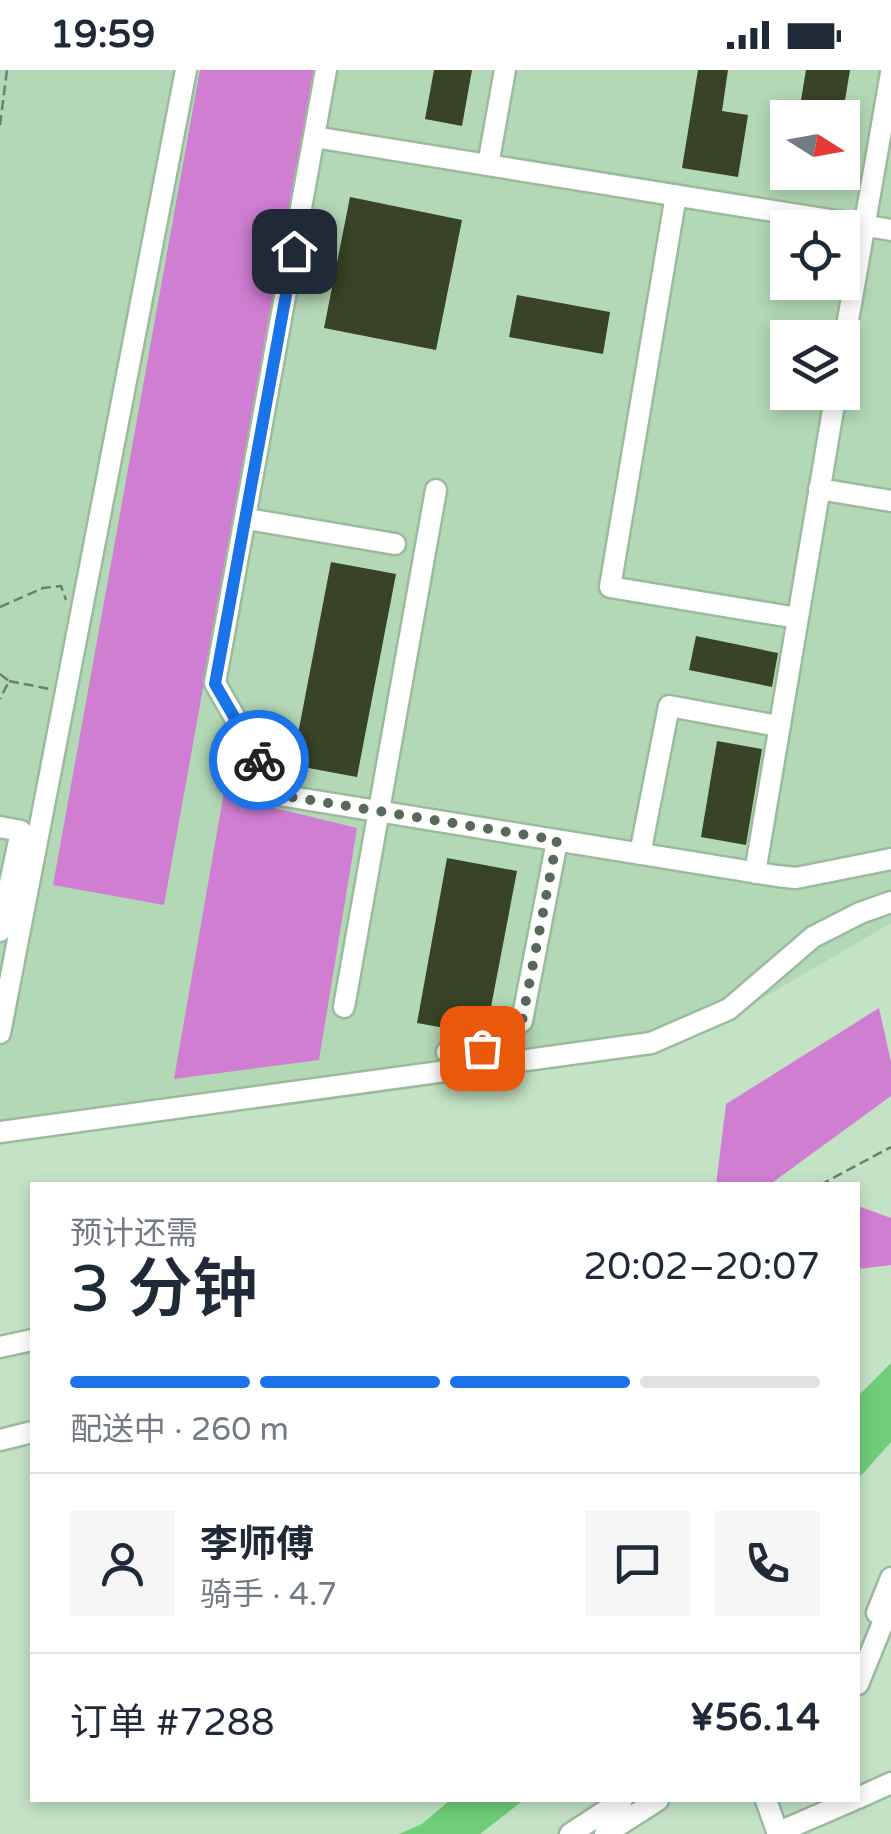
<!DOCTYPE html>
<html lang="zh">
<head>
<meta charset="utf-8">
<style>
  body { margin:0; font-family:"Varela Round","Noto Sans SC",sans-serif; background:#f6f6f7; color:#1f2937; height:100vh; display:flex; flex-direction:column; font-size:38px; white-space:nowrap }
  * { box-sizing:border-box; margin:0 }
  p { font-size:32px; color:#747a83 }
  .icon { flex:none; width:55px; height:55px; fill:none; stroke:currentColor; stroke-width:2; stroke-linecap:round; stroke-linejoin:round }
  .map { position:relative; flex:1; overflow:hidden }
  .sheet { position:absolute; left:30px; top:1112px; width:830px; height:620px; display:flex; flex-direction:column; background:#fff; border-radius:0px; box-shadow:0 5px 15px #0003 }
  .sheet>* { flex:none }
  .needle { width:65px; rotate:101deg }
  .fabs { position:absolute; left:770px; top:30px; display:grid; gap:20px }
  .fabs a { display:grid; place-items:center; width:90px; height:90px; border-radius:0px; background:#fff; box-shadow:0 5px 15px #0003; font-size:50px }
  .pin { position:absolute; display:grid; place-items:center; width:85px; height:85px; color:#fff; margin:-42px; border-radius:20px; box-shadow:0 5px 15px #0006 }
  .courier { position:absolute; display:grid; place-items:center; width:100px; height:100px; margin:-50px; border:8px solid #1a73e8; border-radius:50%; background:#fff; color:#222; box-shadow:0 2px 12px #0007 }
  .summary em { font-style:normal; font-weight:600 }
  .summary div { display:flex; flex-direction:column-reverse }
  .summary { display:flex; align-items:center; justify-content:space-between; height:170px; padding:0 40px }
  h1 { font-size:65px; font-weight:600; line-height:75px }
  .bar { display:grid; grid-template-columns:repeat(4,1fr); gap:15px 10px; align-content:center; height:120px; padding:0 40px }
  .bar i { height:12px; border-radius:8px; background:#e0e1e3 }
  .bar .on { background:#1a73e8 }
  .bar p { grid-column:span 4 }
  .line { display:flex; align-items:center; gap:25px; padding:0 40px; border-top:2px solid #e0e1e3 }
  .line div { flex:1 }
  .round { display:grid; place-items:center; flex:none; width:105px; height:105px; border-radius:0px; background:#f6f6f7 }
  .status { display:flex; justify-content:space-between; align-items:center; height:70px; padding:0 50px; background:#fff; direction:ltr }
  .status svg { height:28px; fill:currentColor }
  .map>svg:first-child { display:block }
</style>
</head>
<body>
<div class="status"><b>19:59</b><svg viewBox="0 0 49 12"><path d="M0 12V9h3v3zM5 12V6h3v6zM10 12V3h3v9zM15 12V0h3v12zM26 1h20v11H26zM47 4h2v5h-2z"/></svg></div>
<div class="map">
<svg width="891" height="1764" viewBox="0 0 891 1764">
  <rect width="100%" height="100%" fill="#c4e3c5"/>
  <!-- built -->
  <path fill="#b3d8b5" fill-rule="evenodd" d="M 0,0 L 891,0 L 891,853 L 722,952 L 0,1069 ZM 788,48 L 842,48 L 842,102 L 788,102 ZM 788,158 L 842,158 L 842,212 L 788,212 ZM 788,268 L 842,268 L 842,322 L 788,322 Z"/>
  <!-- forest -->
  <path fill="#d07ed2" d="M 200,0 L 314,0 L 164,835 L 53,815 Z
    M 232,676 L 271,737 L 357,758 L 319,990 L 174,1009 Z
    M 879,938 L 891,992 L 891,1026 L 769,1115 L 716,1115 L 726,1034 Z
    M 861,1137 L 891,1148 L 891,1195 L 858,1199 L 858,1138 Z"/>
  <!-- water -->
  <path fill="#6fcd79" d="M 891,1293 L 891,1372 L 858,1409 L 858,1326 Z
    M 450,1730 L 524,1730 L 480,1764 L 399,1764 L 422,1754 Z"/>
  <!-- building -->
  <path fill="#384425" d="M 434,0 L 472,0 L 462,56 L 425,49 Z
    M 698,0 L 728,0 L 722,41 L 748,45 L 738,107 L 682,98 Z
    M 806,0 L 850,0 L 842,48 L 798,48 Z
    M 350,127 L 462,150 L 436,280 L 324,258 Z
    M 517,225 L 610,242 L 603,284 L 509,267 Z
    M 331,492 L 396,504 L 357,707 L 292,695 Z
    M 696,566 L 778,583 L 772,617 L 689,600 Z
    M 717,671 L 762,679 L 746,775 L 701,767 Z
    M 447,788 L 517,801 L 487,958 L 478,964 L 417,953 Z"/>
  <g fill="none" stroke-linecap="round" stroke-linejoin="round">
    <defs>
      <path id="minor" d="M 326,0 L 215,613 L 279,725 L 777,806 L 796,808 L 891,789
        M 314,67 L 891,160
        M 488,95 L 505,0
        M 676,125 L 610,517 L 797,548
        M 842,285 L 891,3
        M 819,419 L 891,431
        M 247,449 L 395,474
        M 0,757 L 21,761 L 0,861
        M 640,784 L 669,636 L 778,656
        M 755,803 L 836,322
        M 344,937 L 436,420
        M 0,963 L 186,0
        M 447,982 L 482,978 L 522,951 L 557,771
        M 0,1062 L 651,973 L 729,939 L 813,867 L 860,843 L 891,832
        M 0,1277 L 32,1270
        M 0,1370 L 32,1362
        M 877,1543 L 891,1508
        M 858,1614 L 891,1533
        M 858,1728 L 891,1713
        M 766,1730 L 778,1764
        M 777,1763 L 853,1730
        M 570,1764 L 622,1730
        M 605,1764 L 658,1730"/>
    </defs>
    <!-- minor casing -->
    <use href="#minor" stroke="#9cbb9e" stroke-width="25"/>
    <!-- path -->
    <path stroke="#6b7f6c" stroke-width="2.5" stroke-dasharray="10 5" stroke-linecap="butt" d="M 0,55 L 7,0
      M 0,537 L 43,518 L 61,516 L 66,530
      M 0,604 L 9,611 L 0,629
      M 9,611 L 50,619
      M 820,1115 L 891,1077"/>
    <!-- minor -->
    <use href="#minor" stroke="#fff" stroke-width="20"/>
  </g>
  <g fill="none" stroke-linecap="round" stroke-linejoin="round">
    <!-- done -->
    <path stroke="#576958" stroke-width="10" stroke-dasharray="0 18" d="M 259,690 L 279,725 L 557,770 L 522,951 L 482,978"/>
    <!-- route -->
    <path stroke="#1a73e8" stroke-width="12" d="M 259,690 L 215,614 L 294,181"/>
  </g>
</svg>
<div class="fabs">
<a><svg class="needle" viewBox="-14 -14 28 28"><path d="M0-13l5 13h-10z" fill="#e53935"/><path d="M0 13l5-13h-10z" fill="#747a83"/></svg></a>
<a><svg class="icon" aria-label="locate" viewBox="0 0 24 24"><circle cx="12" cy="12" r="6"/><path d="M12 2v4M12 18v4M2 12h4M18 12h4"/></svg></a>
<a><svg class="icon" aria-label="layers" viewBox="0 0 24 24"><path d="M12 4l9 5-9 5-9-5zM3 14l9 5 9-5"/></svg></a>
</div>
<div class="pin" style="left:482px;top:978px;background:#ea580c"><svg class="icon" aria-label="bag" viewBox="0 0 24 24"><path d="M5 8h14l-1 12H6zM9 8a3 3 0 0 1 6 0"/></svg></div>
<div class="pin" style="left:294px;top:181px;background:#1f2937"><svg class="icon" aria-label="home" viewBox="0 0 24 24"><path d="M3 11l9-7 9 7M6 9v11h12V9"/></svg></div>
<div class="courier" style="left:259px;top:690px"><svg class="icon" aria-label="bike" viewBox="0 0 24 24"><circle cx="6" cy="16" r="4"/><circle cx="18" cy="16" r="4"/><path d="M6 16l4-8h5l3 8M10 8l3 8H6M13 5h3"/></svg></div>
<section class="sheet">
<div class="summary"><div><h1>3 分钟</h1><p>预计还需</p></div><em>20:02–20:07</em></div>
<div class="bar"><i class="on"></i><i class="on"></i><i class="on"></i><i></i><p>配送中 · 260 m</p></div>
<div class="line" style="height:180px"><a class="round"><svg class="icon" aria-label="person" viewBox="0 0 24 24"><circle cx="12" cy="8" r="4"/><path d="M4 21q1-7 8-7t8 7"/></svg></a><div><b>李师傅</b><p>骑手 · 4.7</p></div><a class="round"><svg class="icon" aria-label="chat" viewBox="0 0 24 24"><path d="M4 5h16v11H9l-5 4z"/></svg></a><a class="round"><svg class="icon" aria-label="phone" viewBox="0 0 24 24"><path d="M5 4h4l2 5-3 2q2 4 5 5l2-3 5 2v4C11 20 4 13 5 4z"/></svg></a></div>
<div class="line" style="height:130px"><div>订单 #7288</div><b>¥56.14</b></div>
</section>
</div>
</body>
</html>
